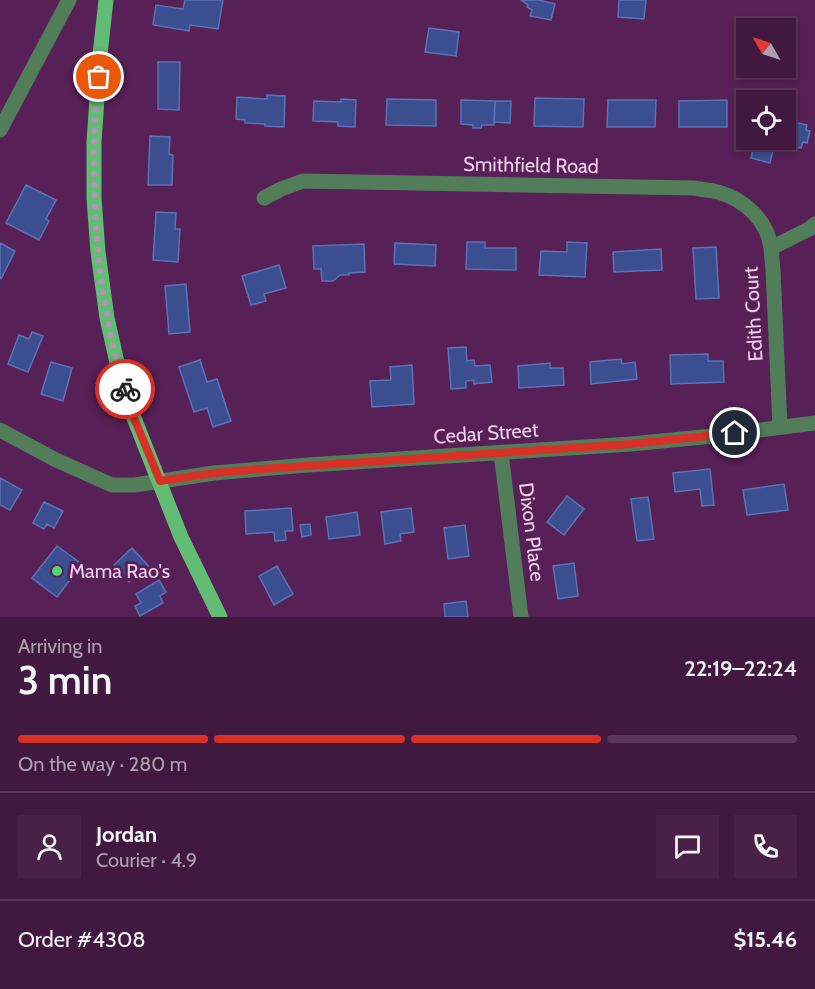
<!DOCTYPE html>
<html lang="en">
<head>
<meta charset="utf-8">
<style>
  body { margin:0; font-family:Cabin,sans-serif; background:#482147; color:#f1f3f6; height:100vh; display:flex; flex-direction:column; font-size:22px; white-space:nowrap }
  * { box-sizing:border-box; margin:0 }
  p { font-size:20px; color:#aea0b1 }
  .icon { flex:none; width:33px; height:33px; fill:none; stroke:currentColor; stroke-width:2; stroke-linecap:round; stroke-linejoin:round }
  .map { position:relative; height:617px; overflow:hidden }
  .panel { display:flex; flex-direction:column; background:#411840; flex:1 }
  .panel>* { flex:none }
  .needle { width:39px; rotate:309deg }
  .fabs { position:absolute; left:736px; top:18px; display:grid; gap:12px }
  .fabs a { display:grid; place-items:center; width:60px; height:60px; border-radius:0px; background:#411840; box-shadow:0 3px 9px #0003,0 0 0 2px #5a3759; font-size:30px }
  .pin { position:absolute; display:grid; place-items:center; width:51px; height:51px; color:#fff; margin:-26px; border:3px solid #fff; border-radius:50%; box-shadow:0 2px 6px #0007 }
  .courier { position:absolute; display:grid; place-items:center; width:60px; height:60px; margin:-30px; border:4px solid #d93025; border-radius:50%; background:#fff; color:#222; box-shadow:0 2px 8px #0007 }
  .overview em { font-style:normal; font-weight:600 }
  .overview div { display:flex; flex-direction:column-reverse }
  .overview { display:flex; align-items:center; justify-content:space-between; height:102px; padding:0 18px }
  h1 { font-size:39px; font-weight:600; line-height:45px }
  .bar { display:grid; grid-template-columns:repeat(4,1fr); gap:9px 6px; align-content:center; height:72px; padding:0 18px }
  .bar i { height:8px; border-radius:4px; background:#5a3759 }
  .bar .current { background:#d93025 }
  .bar p { grid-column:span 4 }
  .line { display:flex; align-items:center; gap:15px; padding:0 18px; border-top:2px solid #5a3759 }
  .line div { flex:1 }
  .round { display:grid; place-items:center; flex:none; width:63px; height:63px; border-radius:0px; background:#482147 }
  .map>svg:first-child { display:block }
</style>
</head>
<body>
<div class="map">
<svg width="815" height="617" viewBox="0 0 815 617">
  <rect width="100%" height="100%" fill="#572056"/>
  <!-- building -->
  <path fill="#3b4f90" stroke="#5b72b6" stroke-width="1.5" d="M 185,0 L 223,0 L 218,29 L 190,25 L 189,31 L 153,25 L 156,5 L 183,9 Z
    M 521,0 L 539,0 L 555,4 L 551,20 L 530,16 L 532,10 L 527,7 L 528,5 Z
    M 619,0 L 646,0 L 644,19 L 618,17 Z
    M 429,28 L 459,32 L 456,56 L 425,52 Z
    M 158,62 L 180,62 L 179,110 L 158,109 Z
    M 267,95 L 285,96 L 284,127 L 265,126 L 265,124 L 245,123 L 245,120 L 236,119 L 237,97 L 267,99 Z
    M 535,98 L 584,99 L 583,127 L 534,126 Z
    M 341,99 L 356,100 L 355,127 L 338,126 L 338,122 L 313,121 L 314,101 L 341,102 Z
    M 387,99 L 436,100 L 436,126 L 386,125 Z
    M 461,100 L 495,101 L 494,125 L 482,125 L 481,128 L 473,128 L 473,125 L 461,124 Z
    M 608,100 L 656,100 L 655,127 L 607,127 Z
    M 727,100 L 727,127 L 679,127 L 679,101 Z
    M 495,101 L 511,101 L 510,123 L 494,122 Z
    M 786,120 L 807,125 L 806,130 L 810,131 L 807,143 L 803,142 L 801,148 L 775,142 L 770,163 L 751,158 L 755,140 L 786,140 Z
    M 150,136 L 170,137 L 169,154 L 173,155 L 172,185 L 148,185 Z
    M 26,185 L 56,200 L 46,219 L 49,221 L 39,240 L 6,223 Z
    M 156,212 L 176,213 L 175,229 L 180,229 L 178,262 L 153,260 Z
    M 467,242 L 485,242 L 485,248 L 516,248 L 516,270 L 466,269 Z
    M 567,242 L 587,243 L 585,277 L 539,275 L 541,251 L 567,252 Z
    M 0,243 L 15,251 L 1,279 L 0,278 Z
    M 395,243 L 436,245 L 435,266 L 394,264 Z
    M 364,244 L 365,272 L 349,273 L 349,275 L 340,275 L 333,281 L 322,281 L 321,269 L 314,269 L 313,246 Z
    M 716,247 L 719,298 L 696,299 L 693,248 Z
    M 661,249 L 662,270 L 614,272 L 613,252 Z
    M 279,265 L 286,288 L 264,294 L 266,301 L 251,305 L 242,276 Z
    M 186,284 L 190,332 L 169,334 L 165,286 Z
    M 32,332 L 43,336 L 28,372 L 8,364 L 19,335 L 29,339 Z
    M 466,347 L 467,361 L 474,360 L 475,366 L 490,365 L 492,382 L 474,384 L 474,380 L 466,381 L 466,388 L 451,389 L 448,348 Z
    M 708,354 L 708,361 L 723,361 L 724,382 L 671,384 L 670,355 Z
    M 621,359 L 622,364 L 635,362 L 637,379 L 591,384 L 590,362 Z
    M 200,360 L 207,382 L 217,379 L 231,421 L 213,427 L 207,408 L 194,412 L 179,367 Z
    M 51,362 L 72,368 L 63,401 L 41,394 Z
    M 550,363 L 550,368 L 563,368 L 564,385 L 519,388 L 518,366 Z
    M 412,365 L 414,404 L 372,407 L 370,381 L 391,380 L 390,367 Z
    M 710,469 L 714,505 L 702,506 L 700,489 L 675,492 L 673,473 Z
    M 0,478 L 22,490 L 10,510 L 0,505 Z
    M 784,484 L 788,510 L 747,515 L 743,490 Z
    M 567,496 L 584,509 L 564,535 L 547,522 Z
    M 648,497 L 654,539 L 637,541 L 631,499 Z
    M 44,502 L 63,511 L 54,528 L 47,524 L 44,529 L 33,523 Z
    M 291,508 L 293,531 L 285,531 L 286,540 L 275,541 L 274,532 L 246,534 L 245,511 Z
    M 411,508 L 414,532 L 400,534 L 401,541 L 385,544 L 381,512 Z
    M 357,512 L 360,535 L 329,539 L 326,517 Z
    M 310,524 L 311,535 L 302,537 L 300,525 Z
    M 465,525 L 469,556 L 448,559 L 444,528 Z
    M 57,546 L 82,564 L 57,597 L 32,578 Z
    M 132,548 L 155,573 L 147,580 L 140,572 L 129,582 L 114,565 Z
    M 574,563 L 578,596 L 558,599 L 553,566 Z
    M 277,566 L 293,594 L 274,605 L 259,576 Z
    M 159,580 L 166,592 L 160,596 L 163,603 L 140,616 L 135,606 L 141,603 L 136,594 Z
    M 466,601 L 468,617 L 445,617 L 444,604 Z"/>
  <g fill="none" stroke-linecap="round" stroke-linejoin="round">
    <!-- minor -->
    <path stroke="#527d59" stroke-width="15" d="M 0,130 L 69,0
      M 264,198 L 281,189 L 303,181 L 695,188 C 702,190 711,190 718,192 C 744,199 768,221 771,248
      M 780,427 L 773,270 L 771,248 L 809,229 L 815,224
      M 0,430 L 56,460 L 112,485 L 135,485 L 214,473 L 308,465 L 631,444 L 713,436 L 815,423
      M 501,453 L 521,617"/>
    <!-- major -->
    <path stroke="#60bd73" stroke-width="15" d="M 106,0 L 100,55 L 94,142 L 94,198 L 98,252 L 107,318 L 118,367 L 132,413 L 181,537 L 220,617"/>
  </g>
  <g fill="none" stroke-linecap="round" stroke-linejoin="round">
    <!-- done -->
    <path stroke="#ba91b8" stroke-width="6" stroke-dasharray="0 10.8" d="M 99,77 C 97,99 94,122 94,145 C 93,226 100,311 125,389"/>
    <!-- route -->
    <path stroke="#d93025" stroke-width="8" d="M 125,389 L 132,413 L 160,481 L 214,473 L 261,469 L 631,444 L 735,433"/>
  </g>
  <!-- markers -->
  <circle fill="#52d673" stroke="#572056" stroke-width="2" cx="57" cy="571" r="6"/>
  <g text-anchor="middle" stroke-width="6" stroke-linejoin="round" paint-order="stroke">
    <!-- street labels -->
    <g font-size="20" fill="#f0ceed" stroke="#572056">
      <text transform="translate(531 165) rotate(1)" y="7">Smithfield Road</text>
      <text transform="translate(753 314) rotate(-93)" y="7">Edith Court</text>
      <text transform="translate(486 433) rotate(-4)" y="7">Cedar Street</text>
      <text transform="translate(532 532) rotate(83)" y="7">Dixon Place</text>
    </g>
    <!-- poi labels -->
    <g font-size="20" fill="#f0ceed" stroke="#572056" text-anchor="start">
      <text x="69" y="578">Mama Rao's</text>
    </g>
  </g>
</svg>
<div class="fabs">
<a><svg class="needle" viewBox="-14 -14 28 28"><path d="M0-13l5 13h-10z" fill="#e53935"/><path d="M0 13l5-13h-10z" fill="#aea0b1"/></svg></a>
<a><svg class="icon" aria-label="locate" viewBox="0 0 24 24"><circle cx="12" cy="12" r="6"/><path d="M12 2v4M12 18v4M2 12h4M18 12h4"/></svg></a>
</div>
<div class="pin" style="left:99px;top:77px;background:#ea580c"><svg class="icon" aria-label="bag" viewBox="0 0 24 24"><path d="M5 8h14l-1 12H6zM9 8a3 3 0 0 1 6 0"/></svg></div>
<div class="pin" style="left:735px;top:433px;background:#1f2937"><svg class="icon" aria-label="home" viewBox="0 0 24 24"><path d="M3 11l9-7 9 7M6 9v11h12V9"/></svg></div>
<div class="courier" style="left:125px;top:389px"><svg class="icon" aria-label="bike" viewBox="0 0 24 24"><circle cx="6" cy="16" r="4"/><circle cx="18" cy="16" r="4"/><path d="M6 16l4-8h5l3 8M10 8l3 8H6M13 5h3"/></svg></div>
</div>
<section class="panel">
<div class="overview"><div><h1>3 min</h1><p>Arriving in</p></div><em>22:19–22:24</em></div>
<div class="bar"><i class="current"></i><i class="current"></i><i class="current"></i><i></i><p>On the way · 280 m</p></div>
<div class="line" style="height:108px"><a class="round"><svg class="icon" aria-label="person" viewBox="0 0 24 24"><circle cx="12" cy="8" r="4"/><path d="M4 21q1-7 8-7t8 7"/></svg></a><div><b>Jordan</b><p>Courier · 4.9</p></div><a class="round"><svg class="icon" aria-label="chat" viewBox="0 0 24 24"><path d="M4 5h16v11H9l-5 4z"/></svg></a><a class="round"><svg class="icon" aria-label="phone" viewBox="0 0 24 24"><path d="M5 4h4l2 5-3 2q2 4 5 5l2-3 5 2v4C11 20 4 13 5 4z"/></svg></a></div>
<div class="line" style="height:78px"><div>Order #4308</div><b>$15.46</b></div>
</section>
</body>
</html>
